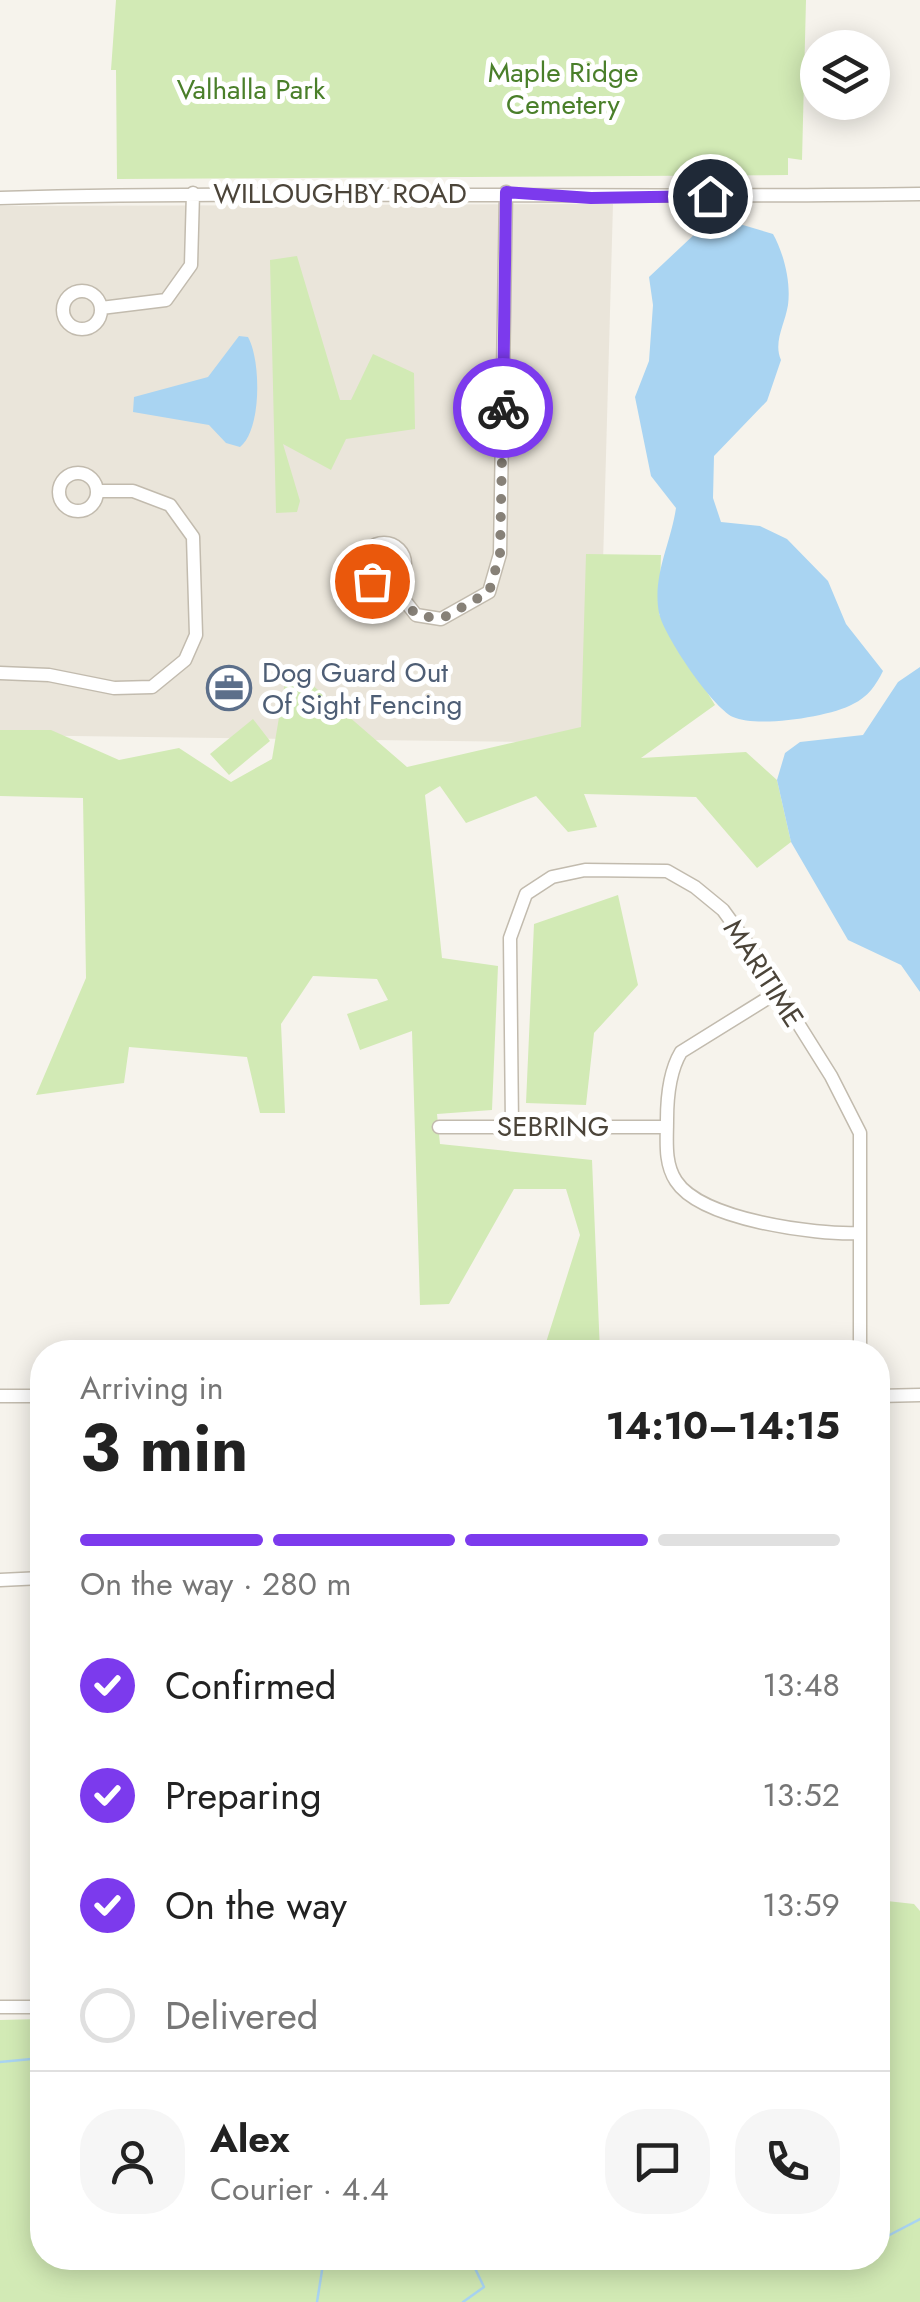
<!DOCTYPE html>
<html lang="en">
<head>
<meta charset="utf-8">
<style>
  body { margin:0; font-family:Jost,sans-serif; background:#f6f6f6; color:#222; height:100vh; display:flex; flex-direction:column; font-size:38px; white-space:nowrap }
  * { box-sizing:border-box; margin:0 }
  p { font-size:32px; color:#767676 }
  .icon { flex:none; width:55px; height:55px; fill:none; stroke:currentColor; stroke-width:2; stroke-linecap:round; stroke-linejoin:round }
  .map { position:relative; flex:1; overflow:hidden }
  .side { position:absolute; left:30px; top:1340px; width:860px; height:930px; display:flex; flex-direction:column; background:#fff; border-radius:40px; box-shadow:0 5px 25px #0003 }
  .side>* { flex:none }
  .buttons { position:absolute; left:800px; top:30px; display:grid; gap:20px }
  .buttons a { display:grid; place-items:center; width:90px; height:90px; border-radius:50%; background:#fff; box-shadow:0 5px 25px #0003; font-size:50px }
  .pin { position:absolute; display:grid; place-items:center; width:85px; height:85px; color:#fff; margin:-42px; border:5px solid #fff; border-radius:50%; box-shadow:0 2px 10px #0007 }
  .courier { position:absolute; display:grid; place-items:center; width:100px; height:100px; margin:-50px; border:8px solid #7c3aed; border-radius:50%; background:#fff; color:#222; box-shadow:0 2px 12px #0007 }
  .headline em { font-style:normal; font-weight:700 }
  .headline div { display:flex; flex-direction:column-reverse }
  .headline { display:flex; align-items:center; justify-content:space-between; height:170px; padding:0 50px }
  h1 { font-size:65px; font-weight:700; line-height:75px }
  .bar { display:grid; grid-template-columns:repeat(4,1fr); gap:15px 10px; align-content:center; height:120px; padding:0 50px }
  .bar i { height:12px; border-radius:8px; background:#e0e0e0 }
  .bar .selected { background:#7c3aed }
  .bar p { grid-column:span 4 }
  .line { display:flex; align-items:center; gap:25px; padding:0 50px; border-top:2px solid #e0e0e0 }
  .line div { flex:1 }
  .round { display:grid; place-items:center; flex:none; width:105px; height:105px; border-radius:40px; background:#f6f6f6 }
  ol { padding:0 50px; list-style:none }
  li { display:flex; align-items:center; gap:30px; height:110px }
  li p { margin-inline-start:auto }
  li .icon { padding:10px; border-radius:50%; background:#7c3aed; color:#fff; stroke-width:4 }
  li:last-child { color:#767676 }
  li i { width:55px; height:55px; border:5px solid #e0e0e0; border-radius:50% }
  .map>svg:first-child { display:block }
</style>
</head>
<body>
<div class="map">
<svg width="920" height="2302" viewBox="0 0 920 2302">
  <rect width="100%" height="100%" fill="#f6f3ec"/>
  <!-- residential -->
  <path fill="#eae5da" d="M 613,204 L 598,743 L 0,735 L 0,206 Z"/>
  <!-- green -->
  <path fill="#d2eab5" d="M 116,0 L 806,0 L 802,160 L 788,158 L 788,175 L 117,179 L 116,70 L 111,70 Z
    M 297,256 L 340,400 L 351,400 L 373,354 L 414,373 L 415,429 L 346,439 L 331,470 L 283,444 L 300,501 L 297,512 L 276,513 L 270,260 Z
    M 586,554 L 661,555 L 659,614 L 715,705 L 641,758 L 746,752 L 777,780 L 791,842 L 757,868 L 696,797 L 584,794 L 597,827 L 568,832 L 536,796 L 466,823 L 440,786 L 425,795 L 442,958 L 498,966 L 492,1110 L 437,1114 L 440,1144 L 592,1160 L 600,1352 L 543,1352 L 580,1235 L 566,1189 L 514,1189 L 449,1304 L 420,1305 L 412,1031 L 360,1050 L 347,1014 L 388,1000 L 377,979 L 313,976 L 281,1024 L 285,1113 L 260,1113 L 247,1057 L 129,1047 L 124,1083 L 36,1095 L 86,978 L 83,798 L 0,796 L 0,730 L 51,730 L 119,760 L 179,748 L 231,782 L 272,759 L 288,664 L 407,767 L 581,727 Z
    M 253,719 L 270,741 L 229,775 L 210,754 Z
    M 618,895 L 638,985 L 594,1033 L 586,1105 L 526,1103 L 534,924 Z
    M 878,1900 L 914,1904 L 920,1911 L 920,2302 L 0,2302 L 0,2020 L 42,2019 L 42,2258 L 878,2258 Z"/>
  <!-- water -->
  <path fill="#a9d4f2" d="M 743,225 L 773,234 C 784,254 791,282 788,305 C 785,324 773,342 781,360 L 767,401 L 714,456 L 713,498 L 721,522 L 760,526 L 787,539 L 828,581 L 846,624 L 883,671 C 876,685 868,697 853,704 C 830,717 757,728 733,717 C 712,707 664,636 659,613 C 652,576 671,543 676,508 L 651,476 L 635,397 L 649,361 L 653,305 L 649,277 L 698,231 Z
    M 239,336 L 248,337 C 261,360 262,430 240,447 L 226,443 L 209,425 L 133,412 L 134,397 L 208,377 Z
    M 920,667 L 920,992 L 901,965 L 848,940 L 791,842 L 777,780 L 785,753 L 800,742 L 863,735 L 898,682 Z"/>
  <g fill="none" stroke-linecap="round" stroke-linejoin="round">
    <!-- stream -->
    <path stroke="#a9d4f2" stroke-width="2.5" d="M 0,2062 L 42,2058
      M 878,2241 L 920,2219
      M 815,2258 L 848,2262 L 854,2258
      M 317,2302 L 324,2258
      M 463,2302 L 484,2287 L 470,2258"/>
    <defs>
      <path id="minor" d="M 0,198 C 307,190 613,199 920,194
        M63 310a19 19 0 1 1 38 0a19 19 0 1 1-38 0Z
        M 101,308 L 166,300 L 191,265 L 193,193
        M59 492a19 19 0 1 1 38 0a19 19 0 1 1-38 0Z
        M363 564a21 21 0 1 1 42 0a21 21 0 1 1-42 0Z
        M 391,583 L 416,615 L 441,619 L 489,592 L 500,554 L 506,192
        M 0,673 L 49,675 L 114,688 L 152,687 L 185,660 L 196,635 L 193,537 L 170,505 L 133,491 L 98,491
        M 776,993 L 681,1052 C 669,1072 667,1097 667,1120 C 667,1140 664,1163 676,1181 C 701,1220 816,1235 859,1233
        M 512,1126 L 510,938 L 526,894 L 552,877 L 585,870 L 667,871 L 695,887 L 723,910 L 752,950 L 831,1076 L 860,1133 L 860,1352
        M 439,1127 L 667,1127
        M 0,1396 L 42,1396
        M 878,1396 L 920,1395
        M 0,1580 L 42,1578
        M 0,2007 L 42,2007"/>
    </defs>
    <!-- minor casing -->
    <use href="#minor" stroke="#c2bbae" stroke-width="15"/>
    <!-- minor -->
    <use href="#minor" stroke="#fff" stroke-width="12"/>
  </g>
  <g fill="none" stroke-linecap="round" stroke-linejoin="round">
    <!-- done -->
    <path stroke="#878178" stroke-width="10" stroke-dasharray="0 18" d="M 372,581 L 391,584 L 416,615 L 441,619 L 489,592 L 500,554 L 503,408"/>
    <!-- route -->
    <path stroke="#7c3aed" stroke-width="12" d="M 503,408 L 506,192 L 591,198 L 710,196"/>
  </g>
  <!-- icons -->
  <defs>
    <symbol id="office-ring" viewBox="-11 -11 22 22"><circle r="9.5" fill="#fff" stroke="#5c6f8a" stroke-width="1.5"/><path d="M-6-3h4V-5.5h4V-3h4V5H-6ZM-1-4.5V-3h2v-1.5ZM-6 0V1H6V0Z" fill="#5c6f8a"/></symbol>
  </defs>
  <g fill-rule="evenodd">
    <use href="#office-ring" x="204" y="663" width="50" height="50"/>
  </g>
  <g text-anchor="middle" stroke-width="10" stroke-linejoin="round" paint-order="stroke">
    <!-- park labels -->
    <g font-size="28" fill="#4a7f2a" stroke="#fff">
      <text x="563" y="82">Maple Ridge<tspan x="563" dy="32">Cemetery</tspan></text>
      <text x="251" y="99">Valhalla Park</text>
    </g>
    <!-- street labels -->
    <g font-size="28" fill="#4b4439" stroke="#fff">
      <text x="340" y="203">WILLOUGHBY ROAD</text>
      <text transform="translate(764 973) rotate(57)" y="10">MARITIME</text>
      <text x="553" y="1136">SEBRING</text>
    </g>
    <!-- service labels -->
    <g font-size="28" fill="#4e5e75" stroke="#fff" text-anchor="start">
      <text x="262" y="682">Dog Guard Out<tspan x="262" dy="32">Of Sight Fencing</tspan></text>
    </g>
  </g>
</svg>
<div class="buttons">
<a><svg class="icon" aria-label="layers" viewBox="0 0 24 24"><path d="M12 4l9 5-9 5-9-5zM3 14l9 5 9-5"/></svg></a>
</div>
<div class="pin" style="left:372px;top:581px;background:#ea580c"><svg class="icon" aria-label="bag" viewBox="0 0 24 24"><path d="M5 8h14l-1 12H6zM9 8a3 3 0 0 1 6 0"/></svg></div>
<div class="pin" style="left:710px;top:196px;background:#1f2937"><svg class="icon" aria-label="home" viewBox="0 0 24 24"><path d="M3 11l9-7 9 7M6 9v11h12V9"/></svg></div>
<div class="courier" style="left:503px;top:408px"><svg class="icon" aria-label="bike" viewBox="0 0 24 24"><circle cx="6" cy="16" r="4"/><circle cx="18" cy="16" r="4"/><path d="M6 16l4-8h5l3 8M10 8l3 8H6M13 5h3"/></svg></div>
<section class="side">
<div class="headline"><div><h1>3 min</h1><p>Arriving in</p></div><em>14:10–14:15</em></div>
<div class="bar"><i class="selected"></i><i class="selected"></i><i class="selected"></i><i></i><p>On the way · 280 m</p></div>
<ol>
<li><svg class="icon" aria-label="check" viewBox="0 0 24 24"><path d="M5 12l5 5 9-10"/></svg>Confirmed<p>13:48</p></li>
<li><svg class="icon" aria-label="check" viewBox="0 0 24 24"><path d="M5 12l5 5 9-10"/></svg>Preparing<p>13:52</p></li>
<li><svg class="icon" aria-label="check" viewBox="0 0 24 24"><path d="M5 12l5 5 9-10"/></svg>On the way<p>13:59</p></li>
<li><i></i>Delivered</li>
</ol>
<div class="line" style="height:180px"><a class="round"><svg class="icon" aria-label="person" viewBox="0 0 24 24"><circle cx="12" cy="8" r="4"/><path d="M4 21q1-7 8-7t8 7"/></svg></a><div><b>Alex</b><p>Courier · 4.4</p></div><a class="round"><svg class="icon" aria-label="chat" viewBox="0 0 24 24"><path d="M4 5h16v11H9l-5 4z"/></svg></a><a class="round"><svg class="icon" aria-label="phone" viewBox="0 0 24 24"><path d="M5 4h4l2 5-3 2q2 4 5 5l2-3 5 2v4C11 20 4 13 5 4z"/></svg></a></div>
</section>
</div>
</body>
</html>
